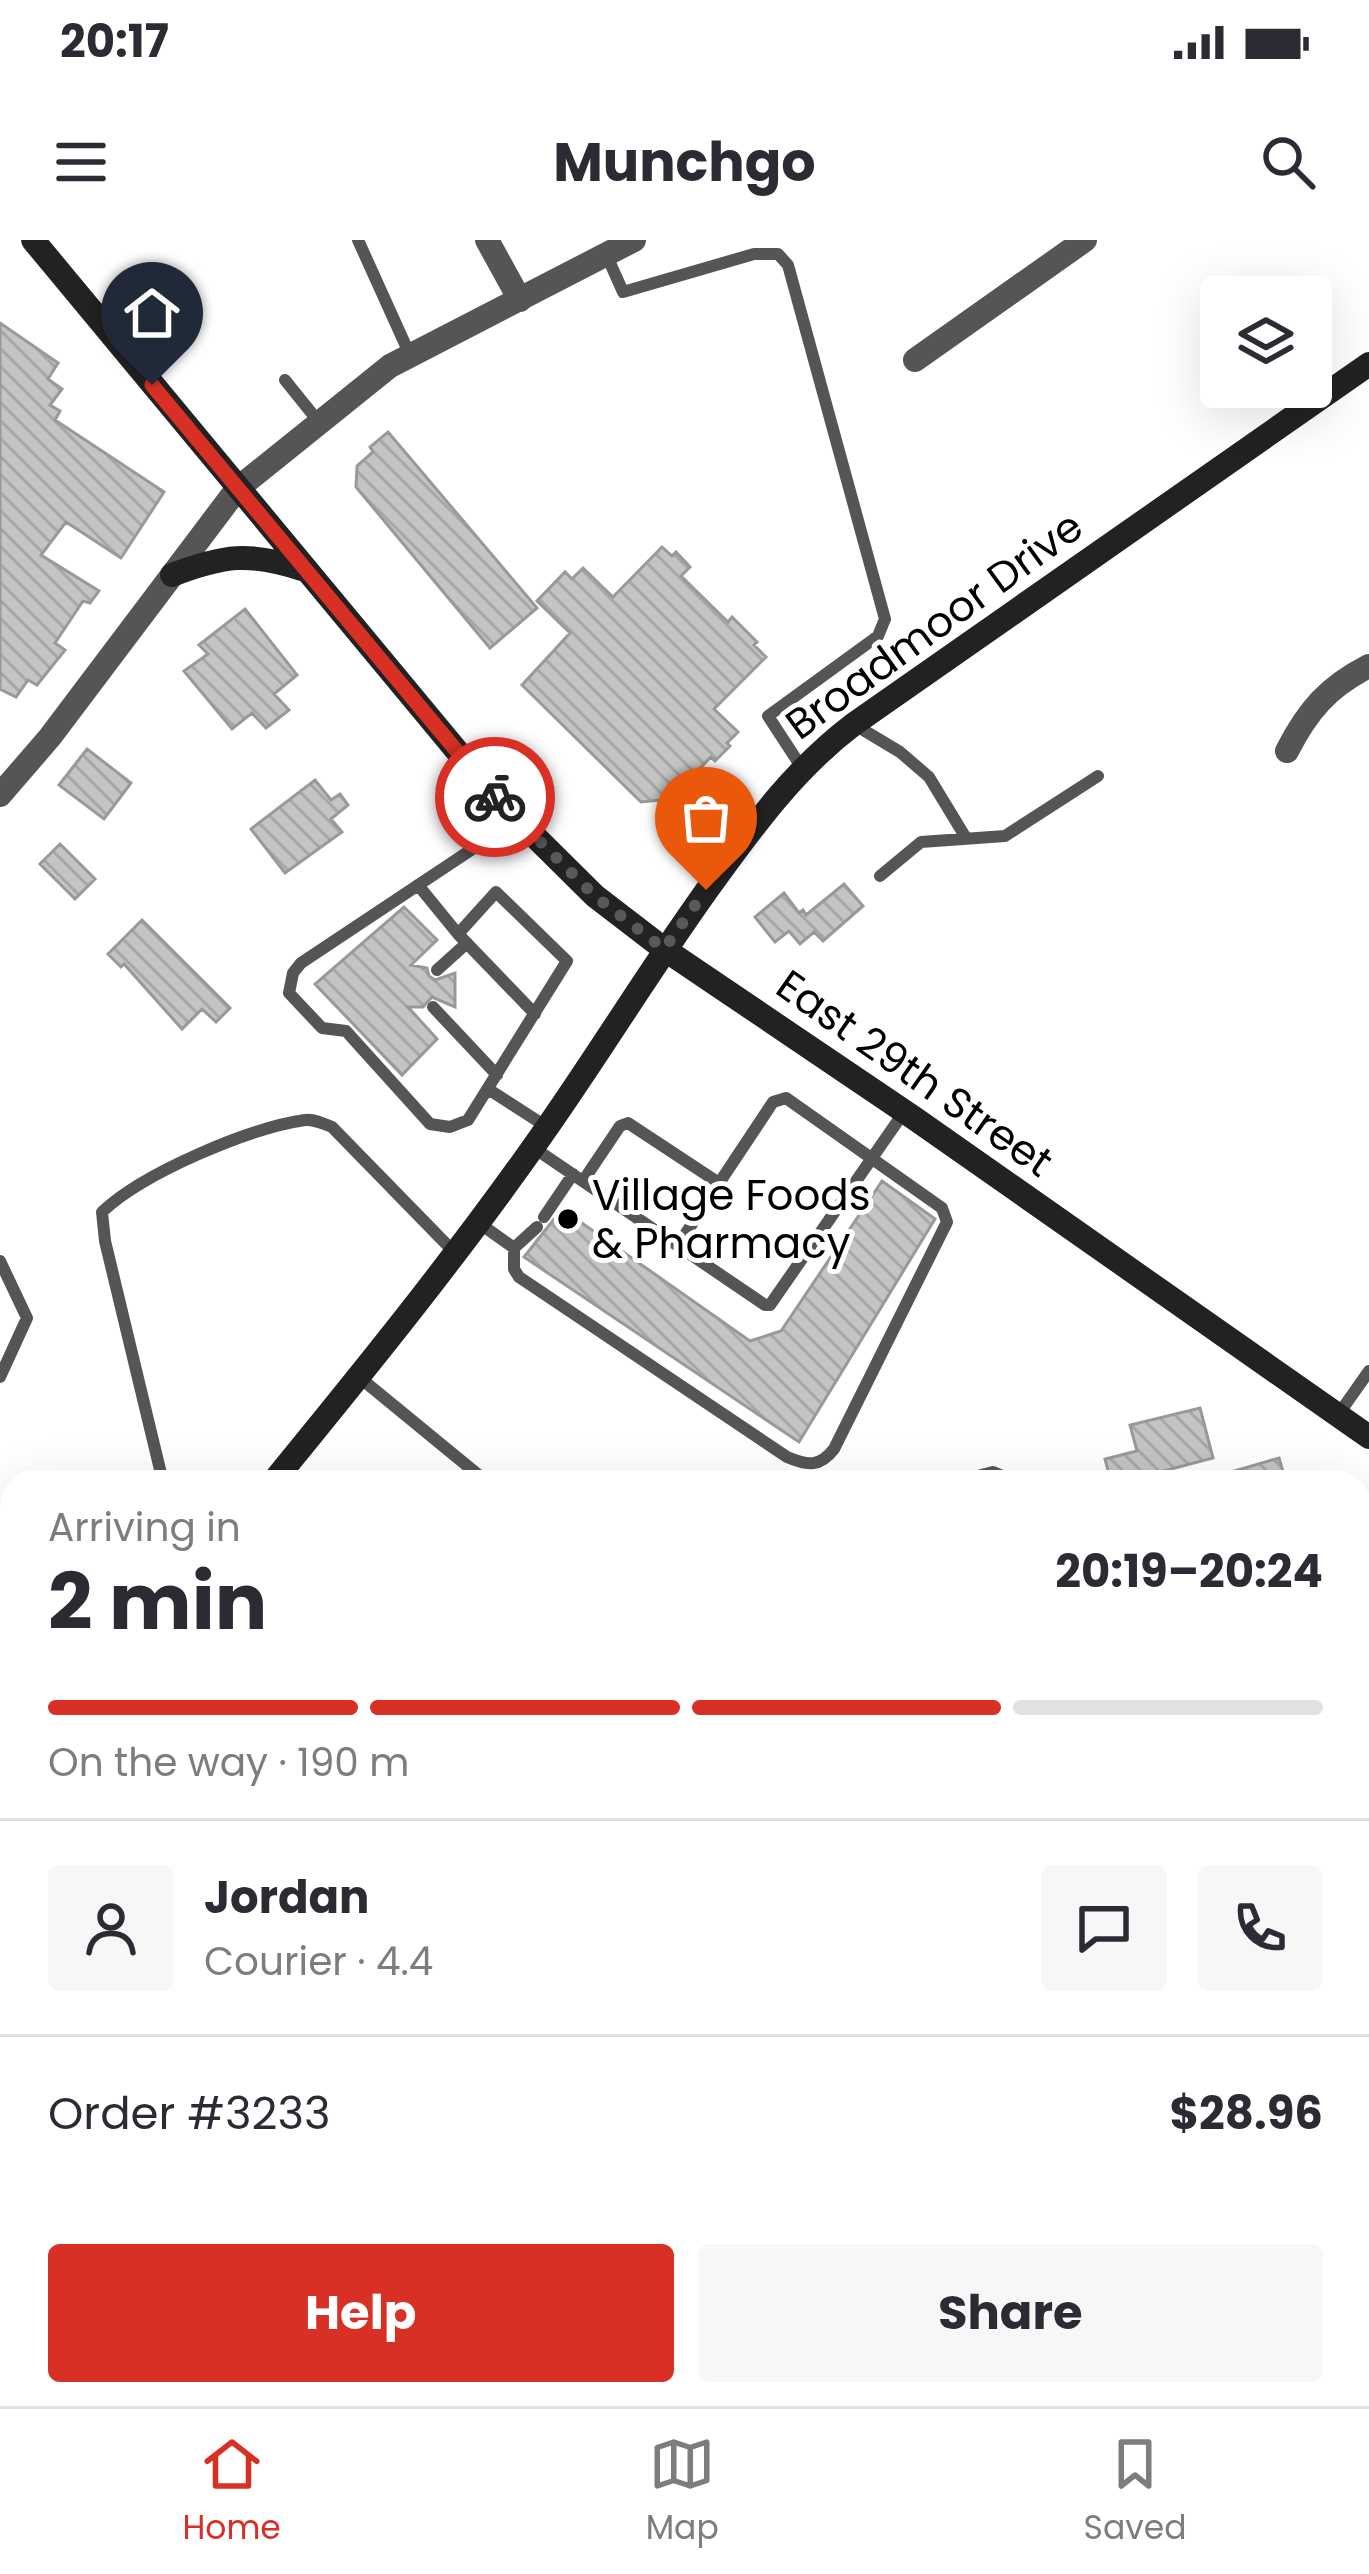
<!DOCTYPE html>
<html lang="en">
<head>
<meta charset="utf-8">
<style>
  body { margin:0; font-family:Poppins,sans-serif; background:#f7f7f7; color:#2b2b33; height:100vh; display:flex; flex-direction:column; font-size:45px; white-space:nowrap }
  * { box-sizing:border-box; margin:0 }
  p { font-size:39px; color:#7c7c81 }
  .icon { flex:none; width:66px; height:66px; fill:none; stroke:currentColor; stroke-width:2; stroke-linecap:round; stroke-linejoin:round }
  .map { position:relative; flex:1; overflow:hidden }
  .side { position:absolute; left:0px; top:1230px; width:1371px; height:936px; display:flex; flex-direction:column; background:#fff; border-radius:36px 36px 0 0; box-shadow:0 12px 48px #0002 }
  .side>* { flex:none }
  .tools { position:absolute; left:1200px; top:36px; display:grid; gap:24px }
  .tools a { display:grid; place-items:center; width:132px; height:132px; border-radius:12px; background:#fff; box-shadow:0 12px 48px #0002; font-size:60px }
  .pin { position:absolute; display:grid; place-items:center; width:102px; height:102px; color:#fff; margin:-123px -51px; border-radius:50% 50% 50% 0; rotate:-45deg; box-shadow:0 0 12px #0007 }
  .pin .icon { rotate:45deg }
  .courier { position:absolute; display:grid; place-items:center; width:120px; height:120px; margin:-60px; border:9px solid #d93025; border-radius:50%; background:#fff; color:#222; box-shadow:0 3px 15px #0007 }
  .headline em { font-style:normal; font-weight:700 }
  .headline div { display:flex; flex-direction:column-reverse }
  .headline { display:flex; align-items:center; justify-content:space-between; height:204px; padding:0 48px }
  h1 { font-size:78px; font-weight:700; line-height:90px }
  .bar { display:grid; grid-template-columns:repeat(4,1fr); gap:18px 12px; align-content:center; height:144px; padding:0 48px }
  .bar i { height:15px; border-radius:9px; background:#e1e1e2 }
  .bar .current { background:#d93025 }
  .bar p { grid-column:span 4 }
  .line { display:flex; align-items:center; gap:30px; padding:0 48px; border-top:3px solid #e1e1e2 }
  .line div { flex:1 }
  .round { display:grid; place-items:center; flex:none; width:126px; height:126px; border-radius:12px; background:#f7f7f7 }
  .primary-button { display:flex; gap:24px; margin-top:auto; padding:24px 48px }
  .primary-button a { flex:1; height:138px; border-radius:12px; background:#d93025; color:#fff; font-size:48px; font-weight:700; line-height:138px; text-align:center }
  .primary-button a+a { background:#f7f7f7; color:#2b2b33 }
  .status { display:flex; justify-content:space-between; align-items:center; height:84px; padding:0 60px; background:#fff; direction:ltr }
  .status svg { height:33px; fill:currentColor }
  header { display:flex; justify-content:space-between; align-items:center; height:156px; padding:0 48px; background:#fff; font-size:54px; font-weight:700 }
  .dock { display:flex; justify-content:space-around; align-items:center; height:168px; border-top:3px solid #e1e1e2; background:#fff; font-size:33px; color:#7c7c81 }
  .dock a { display:grid; justify-items:center; gap:6px }
  .dock .current { color:#d93025 }
  .map>svg:first-child { display:block }
</style>
</head>
<body>
<div class="status"><b>20:17</b><svg viewBox="0 0 49 12"><path d="M0 12V9h3v3zM5 12V6h3v6zM10 12V3h3v9zM15 12V0h3v12zM26 1h20v11H26zM47 4h2v5h-2z"/></svg></div>
<header><svg class="icon" aria-label="menu" viewBox="0 0 24 24"><path d="M4 6h16M4 12h16M4 18h16"/></svg>Munchgo<svg class="icon" aria-label="search" viewBox="0 0 24 24"><circle cx="10" cy="10" r="6"/><path d="M15 15l6 6"/></svg></header>
<div class="map">
<svg width="1369" height="2166" viewBox="0 0 1369 2166">
  <defs>
    <pattern id="building-back-hatch" width="6" height="6" patternUnits="userSpaceOnUse" patternTransform="scale(3)"><rect width="6" height="6" fill="#c4c4c4"/><path d="M-1 5l2 2M0 0l6 6M5-1l2 2" fill="none" stroke="#a7a7a7"/></pattern>
  </defs>
  <rect width="100%" height="100%" fill="#fff"/>
  <!-- building -->
  <path fill="url(#building-back-hatch)" stroke="#999" stroke-width="3" d="M 0,83 L 58,123 L 48,139 L 62,149 L 50,165 L 60,171 L 55,180 L 164,252 L 121,318 L 66,282 L 41,315 L 99,351 L 90,363 L 83,361 L 55,403 L 65,410 L 37,445 L 28,440 L 16,457 L 0,449 Z
    M 388,192 L 537,368 L 490,408 L 356,247 L 357,226 L 373,212 L 370,207 Z
    M 662,307 L 672,316 L 676,312 L 690,327 L 681,336 L 728,382 L 732,377 L 757,402 L 754,405 L 766,417 L 714,469 L 738,492 L 727,503 L 730,506 L 715,521 L 711,517 L 677,551 L 672,546 L 660,560 L 641,562 L 522,445 L 570,393 L 537,361 L 565,332 L 572,339 L 583,328 L 613,357 Z
    M 245,369 L 297,435 L 274,454 L 289,470 L 266,488 L 252,473 L 232,489 L 184,431 L 208,414 L 199,405 Z
    M 87,509 L 131,543 L 104,579 L 59,545 Z
    M 315,540 L 331,560 L 340,554 L 348,565 L 331,579 L 342,592 L 285,633 L 251,589 Z
    M 60,604 L 95,639 L 75,659 L 40,624 Z
    M 844,644 L 863,666 L 823,701 L 814,692 L 800,704 L 789,691 L 775,702 L 755,677 L 784,653 L 799,673 L 803,670 L 806,675 Z
    M 404,667 L 437,700 L 411,725 L 427,728 L 429,736 L 435,740 L 455,733 L 455,767 L 432,757 L 423,767 L 408,767 L 437,799 L 402,835 L 315,744 Z
    M 142,680 L 230,768 L 216,782 L 202,769 L 182,789 L 124,724 L 121,727 L 108,714 Z
    M 882,941 L 935,979 L 799,1202 L 524,1017 L 562,969 L 750,1101 L 781,1091 Z
    M 1200,1168 L 1213,1218 L 1152,1234 L 1154,1242 L 1111,1242 L 1105,1219 L 1137,1211 L 1130,1185 Z
    M 1279,1218 L 1286,1242 L 1211,1242 L 1210,1238 Z"/>
  <g fill="none" stroke-linecap="round" stroke-linejoin="round">
    <!-- lane -->
    <path stroke="#555" stroke-width="12" d="M 358,0 L 410,115
      M 607,16 L 623,52 L 754,14 L 778,14 L 788,25 L 885,379 L 878,396 L 768,476 L 802,528
      M 96,75 L 133,47
      M 285,140 L 318,181
      M 855,485 L 900,512 L 929,537 L 966,598
      M 880,636 L 921,602 L 1005,596 L 1098,536
      M 418,645 L 458,694 L 535,774
      M 458,694 L 496,652 L 567,721 L 468,880 L 450,887 L 430,884 L 346,791 L 322,788 L 289,753 L 293,733 L 301,723 L 516,580
      M 437,730 L 467,703
      M 433,767 L 497,835
      M 488,849 L 547,887
      M 534,908 L 765,1065 L 770,1065 L 904,872
      M 583,941 L 620,886 L 628,883 L 719,943
      M 544,977 L 573,934
      M 479,983 L 514,1008 L 514,1029 L 519,1037 L 787,1217 C 808,1226 820,1227 834,1209 L 947,982 L 942,968 L 786,858 L 773,862 L 678,1005
      M 514,1008 L 537,987
      M 0,1021 L 27,1078 L 0,1137
      M 359,1137 L 487,1242
      M 1338,1175 L 1369,1131
      M 163,1242 L 105,1001 L 102,972 C 143,933 249,888 305,880 C 314,879 323,883 332,887 L 455,1013
      M 955,1242 L 993,1232 L 1017,1242
      M 1359,1329 L 1369,1326
      M 1359,1347 L 1369,1344
      M 1359,1439 L 1369,1472
      M 1359,1517 L 1369,1514
      M 0,1824 L 12,1833
      M 1359,2032 L 1369,2063
      M 188,2154 L 191,2166
      M 458,2154 L 461,2166
      M 999,2154 L 1002,2166
      M 367,2166 L 408,2154"/>
    <!-- street -->
    <path stroke="#555" stroke-width="24" d="M 487,0 L 520,60
      M 915,120 L 1085,0
      M 1287,511 C 1308,470 1328,447 1369,426
      M 0,555 L 50,497 L 237,249 L 390,126 L 634,0
      M 0,1287 L 12,1293
      M 1359,1585 L 1369,1582"/>
    <!-- secondary -->
    <path stroke="#222" stroke-width="24" d="M 33,0 L 496,558 L 595,656 L 664,709 L 914,878 L 1369,1197
      M 172,335 C 224,315 249,312 302,329
      M 273,1242 C 367,1127 461,1011 546,889 C 604,806 656,720 715,639 C 757,581 797,527 854,484 L 1369,124
      M 0,1576 L 12,1561
      M 1359,1950 L 1369,1947
      M 1359,1990 L 1369,1987
      M 588,2166 L 616,2154
      M 663,2166 L 713,2154"/>
  </g>
  <g fill="none" stroke-linecap="round" stroke-linejoin="round">
    <!-- done -->
    <path stroke="#595959" stroke-width="12" stroke-dasharray="0 21.6" d="M 495,557 L 595,656 L 664,709 L 706,650"/>
    <!-- route -->
    <path stroke="#d93025" stroke-width="15" d="M 152,145 L 495,557"/>
  </g>
  <!-- markers -->
  <circle fill="#000" stroke="#fff" stroke-width="4.5" cx="568" cy="979" r="12"/>
  <g text-anchor="middle" stroke-width="10" stroke-linejoin="round" paint-order="stroke">
    <!-- street labels -->
    <g font-size="42" fill="#000" stroke="#fff">
      <text transform="translate(934 385) rotate(-36)" y="15">Broadmoor Drive</text>
      <text transform="translate(915 833) rotate(35)" y="15">East 29th Street</text>
    </g>
    <!-- poi labels -->
    <g font-size="42" fill="#000" stroke="#fff" text-anchor="start">
      <text x="592" y="970">Village Foods<tspan x="592" dy="48">&amp; Pharmacy</tspan></text>
    </g>
  </g>
</svg>
<div class="tools">
<a><svg class="icon" aria-label="layers" viewBox="0 0 24 24"><path d="M12 4l9 5-9 5-9-5zM3 14l9 5 9-5"/></svg></a>
</div>
<div class="pin" style="left:706px;top:650px;background:#ea580c"><svg class="icon" aria-label="bag" viewBox="0 0 24 24"><path d="M5 8h14l-1 12H6zM9 8a3 3 0 0 1 6 0"/></svg></div>
<div class="pin" style="left:152px;top:145px;background:#1f2937"><svg class="icon" aria-label="home" viewBox="0 0 24 24"><path d="M3 11l9-7 9 7M6 9v11h12V9"/></svg></div>
<div class="courier" style="left:495px;top:557px"><svg class="icon" aria-label="bike" viewBox="0 0 24 24"><circle cx="6" cy="16" r="4"/><circle cx="18" cy="16" r="4"/><path d="M6 16l4-8h5l3 8M10 8l3 8H6M13 5h3"/></svg></div>
<section class="side">
<div class="headline"><div><h1>2 min</h1><p>Arriving in</p></div><em>20:19–20:24</em></div>
<div class="bar"><i class="current"></i><i class="current"></i><i class="current"></i><i></i><p>On the way · 190 m</p></div>
<div class="line" style="height:216px"><a class="round"><svg class="icon" aria-label="person" viewBox="0 0 24 24"><circle cx="12" cy="8" r="4"/><path d="M4 21q1-7 8-7t8 7"/></svg></a><div><b>Jordan</b><p>Courier · 4.4</p></div><a class="round"><svg class="icon" aria-label="chat" viewBox="0 0 24 24"><path d="M4 5h16v11H9l-5 4z"/></svg></a><a class="round"><svg class="icon" aria-label="phone" viewBox="0 0 24 24"><path d="M5 4h4l2 5-3 2q2 4 5 5l2-3 5 2v4C11 20 4 13 5 4z"/></svg></a></div>
<div class="line" style="height:156px"><div>Order #3233</div><b>$28.96</b></div>
<div class="primary-button"><a>Help</a><a>Share</a></div>
</section>
</div>
<nav class="dock">
<a class="current"><svg class="icon" aria-label="home" viewBox="0 0 24 24"><path d="M3 11l9-7 9 7M6 9v11h12V9"/></svg>Home</a>
<a><svg class="icon" aria-label="map" viewBox="0 0 24 24"><path d="M3 6l6-2 6 2 6-2v14l-6 2-6-2-6 2zM9 4v14M15 6v14"/></svg>Map</a>
<a><svg class="icon" aria-label="saved" viewBox="0 0 24 24"><path d="M7 4h10v16l-5-4-5 4z"/></svg>Saved</a>
</nav>
</body>
</html>
